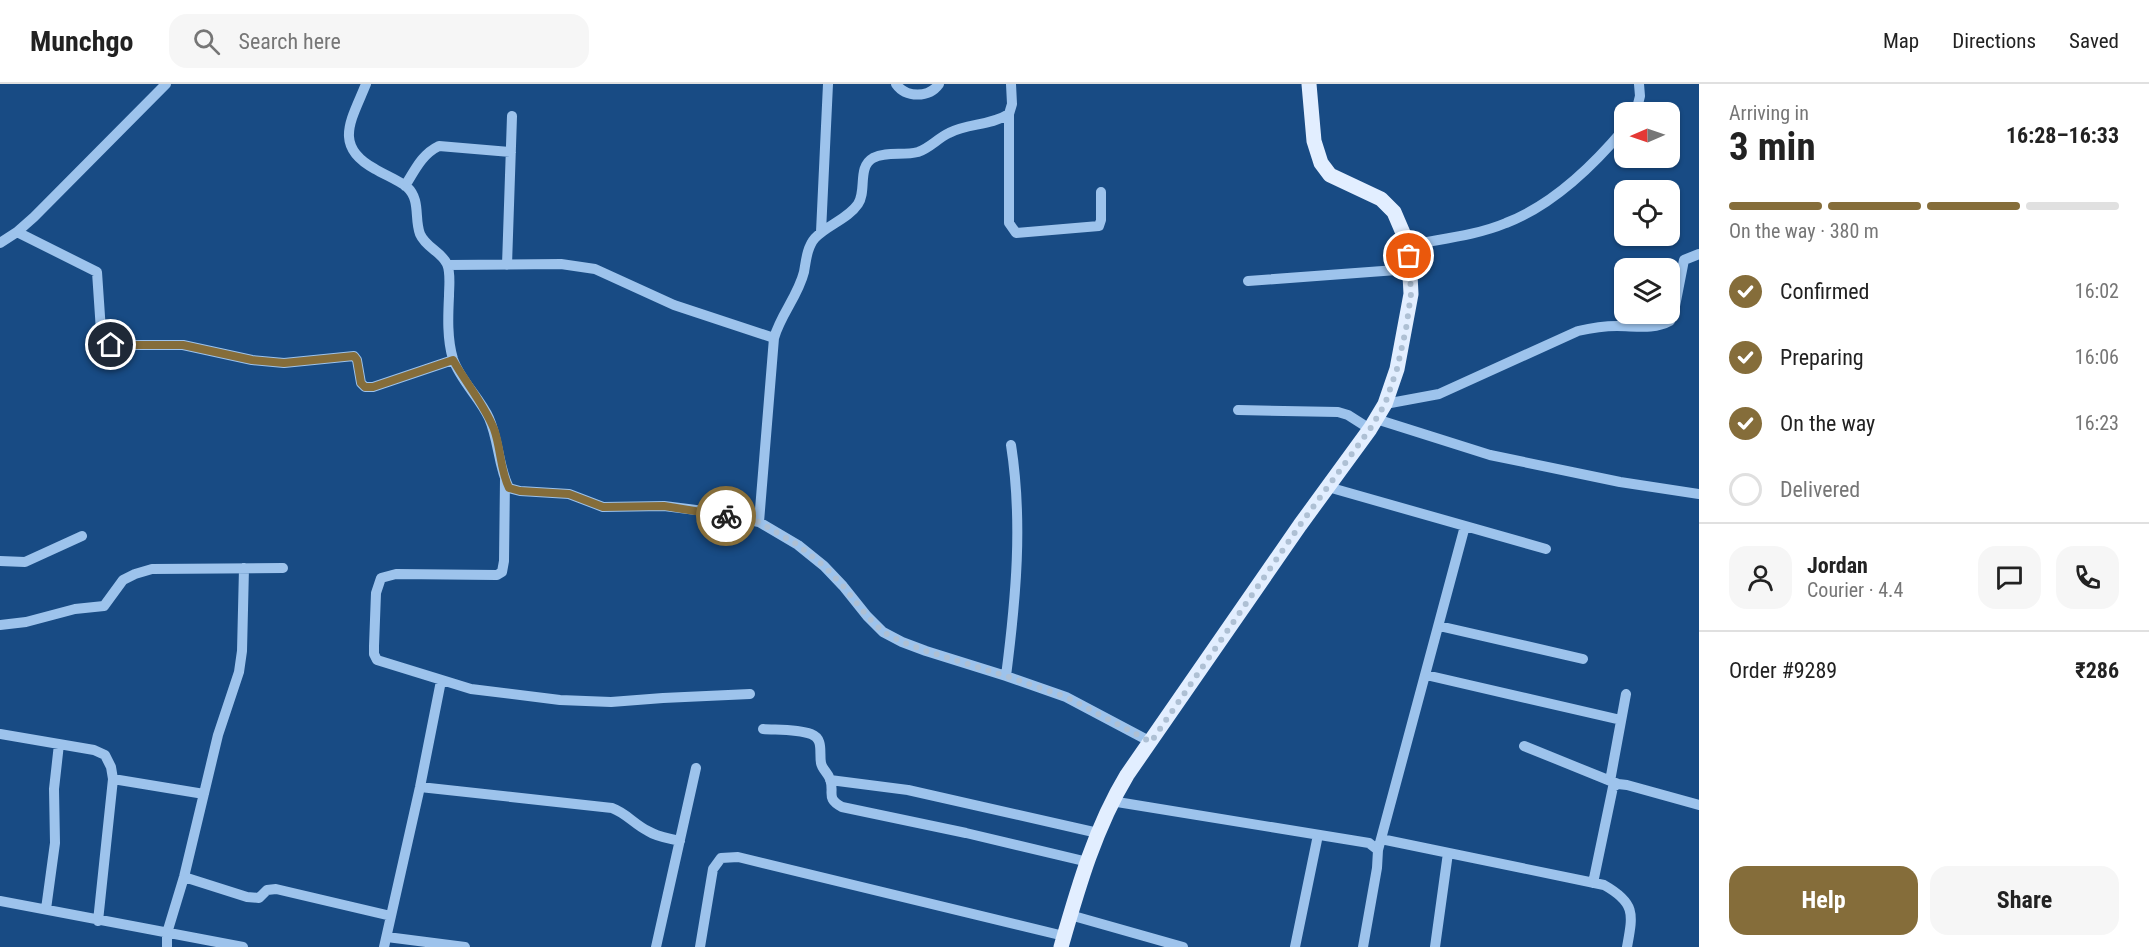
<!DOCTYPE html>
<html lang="en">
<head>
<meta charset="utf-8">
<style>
  body { margin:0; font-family:"Roboto Condensed",sans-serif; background:#f6f6f6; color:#222; height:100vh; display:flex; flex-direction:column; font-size:22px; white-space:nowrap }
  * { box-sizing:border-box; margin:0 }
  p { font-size:20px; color:#767676 }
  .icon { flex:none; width:33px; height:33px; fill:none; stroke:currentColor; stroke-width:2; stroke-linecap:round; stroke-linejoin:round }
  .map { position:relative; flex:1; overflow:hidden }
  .panel { display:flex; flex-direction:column; background:#fff; width:450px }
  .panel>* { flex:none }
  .needle { width:39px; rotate:268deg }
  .fabs { position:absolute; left:1614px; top:18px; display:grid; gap:12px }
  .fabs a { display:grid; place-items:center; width:66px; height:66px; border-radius:12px; background:#fff; box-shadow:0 2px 4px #0004; font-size:30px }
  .pin { position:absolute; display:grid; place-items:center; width:51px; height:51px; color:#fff; margin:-26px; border:3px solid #fff; border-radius:50%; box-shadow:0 2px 6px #0007 }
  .courier { position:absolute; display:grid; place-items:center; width:60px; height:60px; margin:-30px; border:4px solid #856d3a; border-radius:50%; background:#fff; color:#222; box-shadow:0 2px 8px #0007 }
  .summary em { font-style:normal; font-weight:700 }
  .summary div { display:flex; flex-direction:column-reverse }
  .summary { display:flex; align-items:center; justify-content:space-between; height:102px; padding:0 30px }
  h1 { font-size:39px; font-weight:700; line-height:45px }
  .bar { display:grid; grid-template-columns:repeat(4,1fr); gap:9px 6px; align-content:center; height:72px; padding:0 30px }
  .bar i { height:8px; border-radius:4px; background:#e0e0e0 }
  .bar .active { background:#856d3a }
  .bar p { grid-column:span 4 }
  .line { display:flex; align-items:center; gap:15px; padding:0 30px; border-top:2px solid #e0e0e0 }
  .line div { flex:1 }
  .round { display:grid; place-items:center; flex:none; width:63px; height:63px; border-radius:18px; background:#f6f6f6 }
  ol { padding:0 30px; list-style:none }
  li { display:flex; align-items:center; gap:18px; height:66px }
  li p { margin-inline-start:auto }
  li .icon { padding:6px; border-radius:50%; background:#856d3a; color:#fff; stroke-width:4 }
  li:last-child { color:#767676 }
  li i { width:33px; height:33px; border:3px solid #e0e0e0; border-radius:50% }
  .cta { display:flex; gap:12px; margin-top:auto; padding:12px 30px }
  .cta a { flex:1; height:69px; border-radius:18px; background:#856d3a; color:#fff; font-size:24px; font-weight:700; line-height:69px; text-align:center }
  .cta a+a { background:#f6f6f6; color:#222 }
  header { display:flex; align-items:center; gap:36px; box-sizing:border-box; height:84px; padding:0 30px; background:#fff; border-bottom:2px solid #e0e0e0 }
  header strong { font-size:28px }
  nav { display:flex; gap:33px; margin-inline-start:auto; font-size:21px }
  .search { width:420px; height:54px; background:#f6f6f6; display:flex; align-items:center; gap:15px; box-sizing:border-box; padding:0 21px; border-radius:18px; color:#767676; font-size:22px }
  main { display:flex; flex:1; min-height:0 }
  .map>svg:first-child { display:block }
</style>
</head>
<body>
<header>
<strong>Munchgo</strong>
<div class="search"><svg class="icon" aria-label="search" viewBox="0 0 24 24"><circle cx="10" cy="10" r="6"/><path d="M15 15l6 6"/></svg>Search here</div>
<nav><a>Map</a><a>Directions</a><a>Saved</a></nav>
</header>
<main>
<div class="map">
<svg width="1699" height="863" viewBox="0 0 1699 863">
  <rect width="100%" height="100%" fill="#184b84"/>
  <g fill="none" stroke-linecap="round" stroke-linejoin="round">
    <!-- minor -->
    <path stroke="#9dc3ec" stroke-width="10" d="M 366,0 C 352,35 332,62 375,85 C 385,91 398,96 407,103 C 421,116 414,134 420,150 C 426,164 441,167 447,180 C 451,189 449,202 449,212 C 448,232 447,255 453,275 C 460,296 480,314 489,334 C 499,357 498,382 509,404 L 520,407 L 569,410 L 603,423 L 664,422 L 704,427 L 759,438 L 798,461 L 824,482 L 843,502 L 867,532 L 883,548 L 902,558 L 926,567 L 1006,592 L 1066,613 L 1151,658
      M 896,0 C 906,14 929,14 939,0
      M 1636,28 L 1640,12 L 1639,0
      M 1009,30 L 1009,139 L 1016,149 L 1099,142 L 1101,136 L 1101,108
      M 405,102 C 415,86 422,70 439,62 L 511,68
      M 17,148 L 97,188 L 101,247 L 104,254 L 111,261 L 183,261 L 252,276 L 284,279 L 354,272 L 357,276 L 361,299 L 365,303 L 373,303 L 453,276
      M 821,148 L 828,0
      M 0,159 L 17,148 L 34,133 L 166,0
      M 1406,162 C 1439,155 1475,152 1506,139 C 1553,121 1592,83 1624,45
      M 448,181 L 561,180 L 595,185 L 674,221 L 774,254
      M 507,181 L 512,32
      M 1248,197 L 1410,185
      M 1385,320 L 1439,310 L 1578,247 C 1591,244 1603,242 1617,242 C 1635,242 1654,246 1670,237 L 1675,222 L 1684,176 L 1699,170
      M 1238,326 L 1338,328 L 1348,331 L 1370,345
      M 1376,335 L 1490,371 L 1620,398 L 1699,410
      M 505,395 L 504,477 L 502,488 L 497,491 L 396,490 L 381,494 L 376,509 L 374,562 L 374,570 L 377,576 L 471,605 L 560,616 L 611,618 L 663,614 L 750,610
      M 1328,403 L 1546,465
      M 759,438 L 774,254 C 781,230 798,212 804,188 C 806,177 807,163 815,154 C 827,141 848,135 858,120 C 867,107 857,83 873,74 C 887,67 903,72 918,68 C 930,64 938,54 949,49 C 968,39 990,42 1009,30 L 1012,20 L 1011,0
      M 0,477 L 25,478 L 82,452
      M 0,541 L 26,538 L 75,525 L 104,522 L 123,496 L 135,490 L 152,485 L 283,484
      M 1439,542 L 1583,575
      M 1426,591 L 1621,636
      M 1006,592 C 1016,514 1023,438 1011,361
      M 763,645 C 778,646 797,645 811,650 C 824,655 819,668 821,679 C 822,685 828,689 830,695 C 835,709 825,714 842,723 L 966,749 L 1088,778
      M 0,650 L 94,666 L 105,671 L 111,683 L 113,695 L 98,837
      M 1524,662 L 1618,700
      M 113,695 L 204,710
      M 830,696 L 908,706 L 1098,749
      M 1610,697 L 1626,610
      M 420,703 L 612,724 C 626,729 634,740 648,747 C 657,753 669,754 680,757
      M 1111,717 L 1369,759 L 1378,766 L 1377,784 L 1363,863
      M 1381,755 L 1604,801 C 1636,819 1633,830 1627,863
      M 1378,766 L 1465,442
      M 184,793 L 247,813 L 259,814 L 267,806 L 276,805 L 391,832
      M 1593,799 L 1613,703 L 1618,700 L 1627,701 L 1699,721
      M 0,817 L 243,863
      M 46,825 L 55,759 L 54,705 L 59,660
      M 1070,831 L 1183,863
      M 387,853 L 465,863
      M 167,863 L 167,849 L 184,793 L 218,651 L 239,588 L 242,567 L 244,484
      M 384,863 L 420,703 L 441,597
      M 656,863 L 696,684
      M 700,863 L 713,785 L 721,774 L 738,773 L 1064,852
      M 1295,863 L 1318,751
      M 1435,863 L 1448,769"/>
    <!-- major -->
    <path stroke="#e2eeff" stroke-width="15" d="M 1061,863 C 1078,804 1095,744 1127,691 L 1300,441 L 1370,345 L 1385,320 L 1397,285 L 1411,210 L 1409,172 L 1403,149 L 1394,128 L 1381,115 L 1330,91 L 1321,79 L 1314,57 L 1309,0"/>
  </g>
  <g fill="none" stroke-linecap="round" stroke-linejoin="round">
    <!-- done -->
    <path stroke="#aec0d4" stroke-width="6" stroke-dasharray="0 10.8" d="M 726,432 L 759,438 L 798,461 L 824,482 L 843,502 L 867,532 L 883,548 L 902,558 L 926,567 L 1006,592 L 1066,613 L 1151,658 L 1300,441 L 1370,345 L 1385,320 L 1397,285 L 1406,245 L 1411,210 L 1409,172"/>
    <!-- route -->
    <path stroke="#856d3a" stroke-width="8" d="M 111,261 L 183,261 L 252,276 L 284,279 L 354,272 L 357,276 L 361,299 L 365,303 L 373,303 L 453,276 C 466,299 484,320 494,345 C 501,364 500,386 509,404 L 520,407 L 569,410 L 603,423 L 664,422 L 726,432"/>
  </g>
</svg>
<div class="fabs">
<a><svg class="needle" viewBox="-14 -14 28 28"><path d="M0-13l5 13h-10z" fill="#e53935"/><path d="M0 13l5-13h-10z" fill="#767676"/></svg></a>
<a><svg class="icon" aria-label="locate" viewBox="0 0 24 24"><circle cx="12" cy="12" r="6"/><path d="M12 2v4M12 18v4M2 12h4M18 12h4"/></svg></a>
<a><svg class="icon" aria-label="layers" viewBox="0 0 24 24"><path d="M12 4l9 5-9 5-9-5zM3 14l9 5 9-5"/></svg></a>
</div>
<div class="pin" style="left:1409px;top:172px;background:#ea580c"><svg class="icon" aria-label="bag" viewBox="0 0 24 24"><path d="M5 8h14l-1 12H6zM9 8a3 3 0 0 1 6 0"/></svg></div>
<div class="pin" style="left:111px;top:261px;background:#1f2937"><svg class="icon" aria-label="home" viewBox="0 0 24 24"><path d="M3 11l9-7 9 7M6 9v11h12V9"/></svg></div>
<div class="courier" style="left:726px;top:432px"><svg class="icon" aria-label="bike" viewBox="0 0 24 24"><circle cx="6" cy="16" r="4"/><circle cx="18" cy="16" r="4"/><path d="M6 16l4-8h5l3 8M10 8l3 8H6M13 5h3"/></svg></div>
</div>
<section class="panel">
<div class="summary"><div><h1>3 min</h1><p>Arriving in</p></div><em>16:28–16:33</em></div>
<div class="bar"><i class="active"></i><i class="active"></i><i class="active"></i><i></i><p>On the way · 380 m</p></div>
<ol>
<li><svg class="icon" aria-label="check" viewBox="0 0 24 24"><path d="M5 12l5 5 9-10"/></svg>Confirmed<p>16:02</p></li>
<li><svg class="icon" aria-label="check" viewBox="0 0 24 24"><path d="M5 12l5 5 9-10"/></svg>Preparing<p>16:06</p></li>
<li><svg class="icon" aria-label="check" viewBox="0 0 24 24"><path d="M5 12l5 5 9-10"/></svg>On the way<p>16:23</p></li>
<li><i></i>Delivered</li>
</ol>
<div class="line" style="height:108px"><a class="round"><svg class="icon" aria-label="person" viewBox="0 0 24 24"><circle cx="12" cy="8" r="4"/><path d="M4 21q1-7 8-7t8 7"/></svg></a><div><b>Jordan</b><p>Courier · 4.4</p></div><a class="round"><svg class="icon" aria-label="chat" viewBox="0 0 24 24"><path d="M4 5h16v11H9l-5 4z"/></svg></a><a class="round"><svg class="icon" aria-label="phone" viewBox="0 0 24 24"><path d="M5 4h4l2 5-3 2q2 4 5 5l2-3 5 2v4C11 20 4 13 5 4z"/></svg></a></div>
<div class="line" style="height:78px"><div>Order #9289</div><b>₹286</b></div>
<div class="cta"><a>Help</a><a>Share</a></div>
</section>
</main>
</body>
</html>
